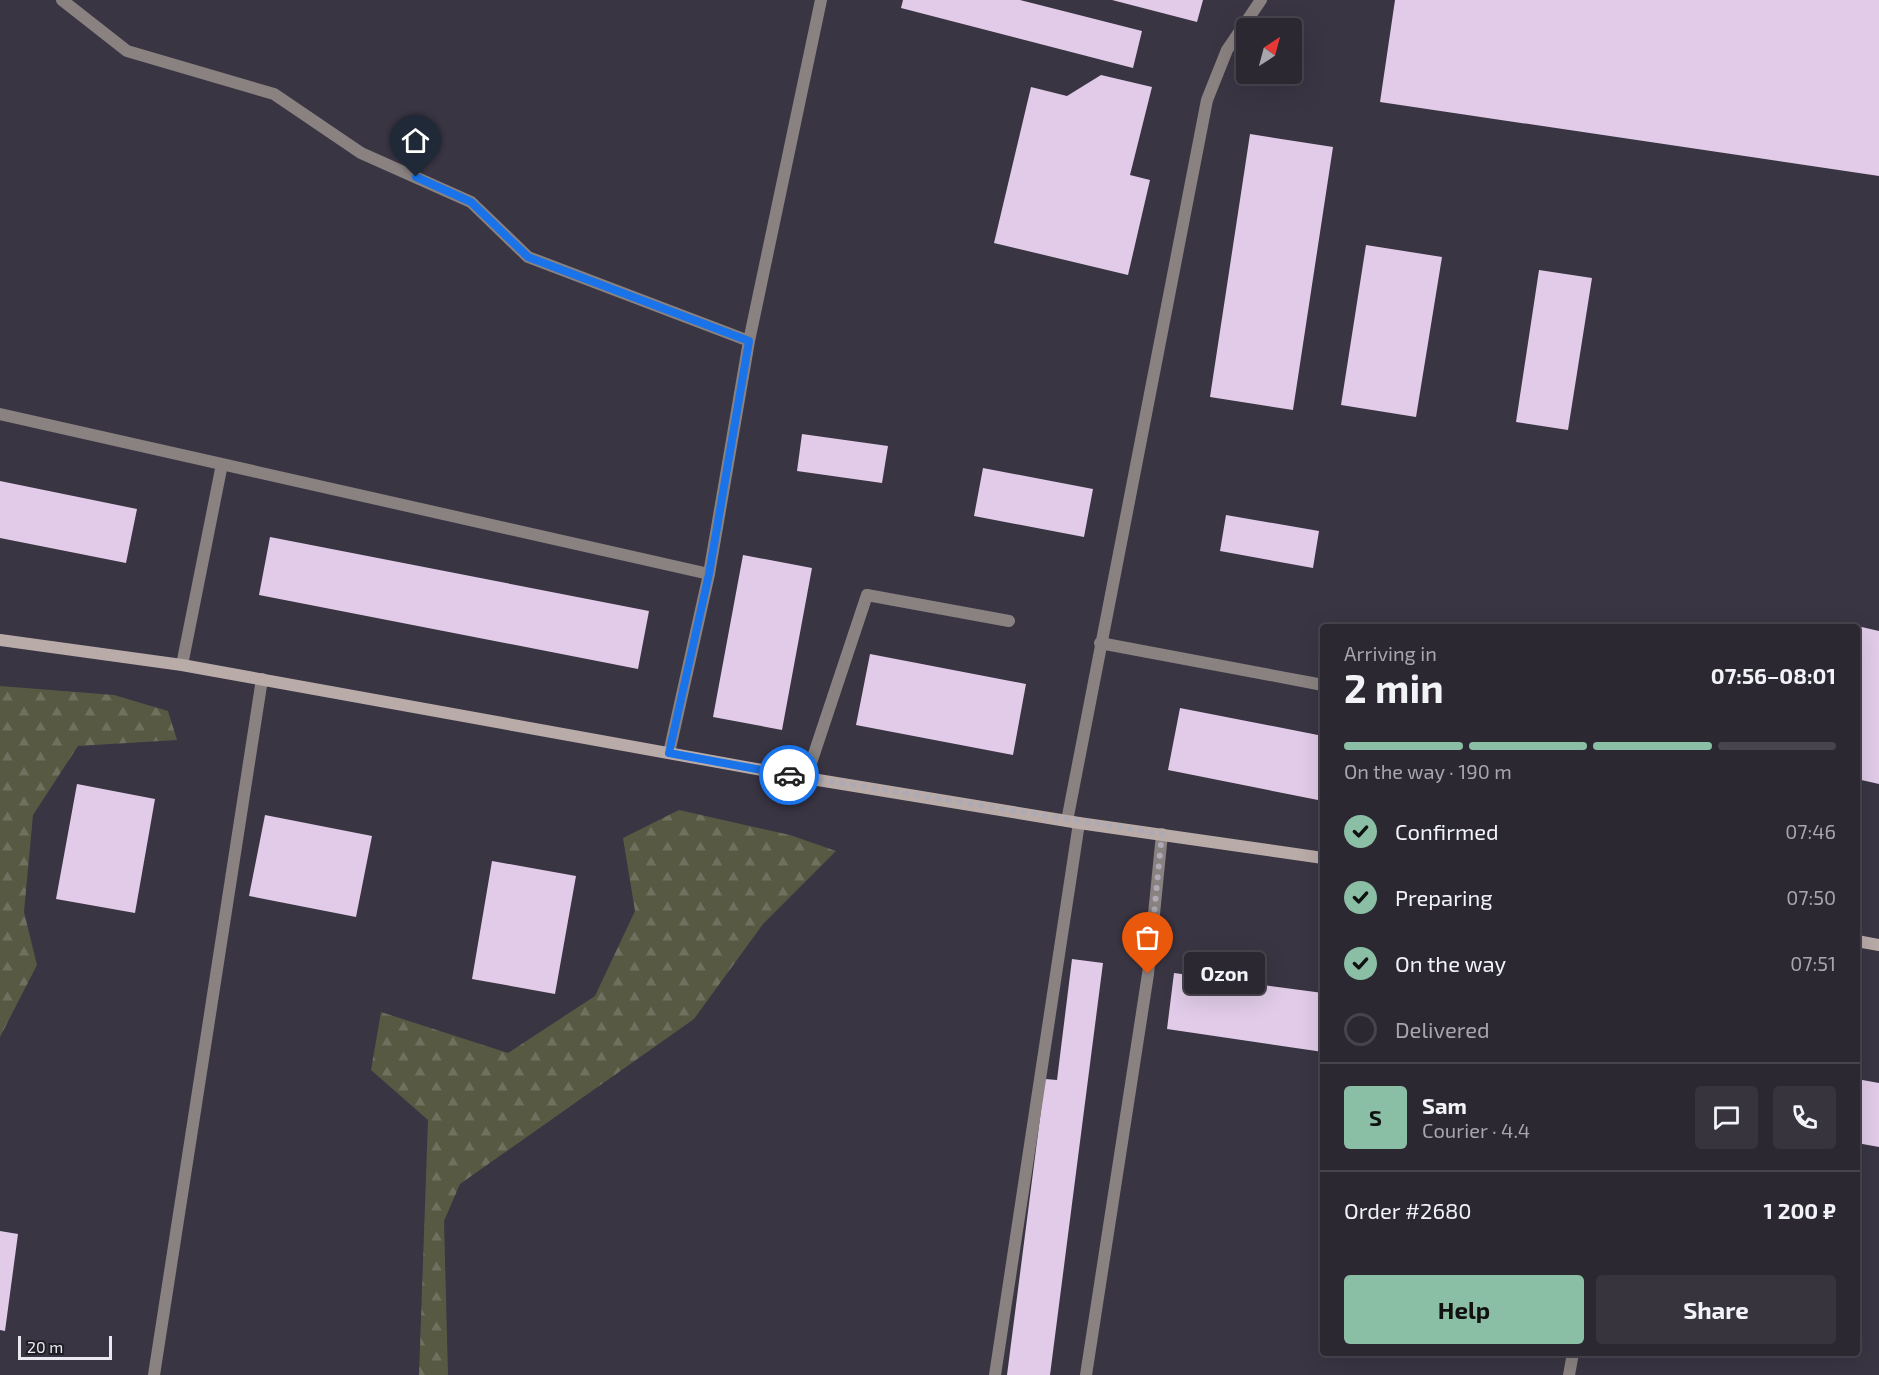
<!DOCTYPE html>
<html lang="en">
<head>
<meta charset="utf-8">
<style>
  body { margin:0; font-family:"Exo 2",sans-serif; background:#37343e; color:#f1f3f6; height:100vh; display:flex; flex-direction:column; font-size:22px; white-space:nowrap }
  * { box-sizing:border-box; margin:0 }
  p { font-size:20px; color:#a6a6ac }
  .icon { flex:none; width:33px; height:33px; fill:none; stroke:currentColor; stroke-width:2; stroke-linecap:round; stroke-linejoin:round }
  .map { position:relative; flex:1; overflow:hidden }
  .sheet { position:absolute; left:1320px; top:624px; width:540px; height:732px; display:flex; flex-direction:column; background:#2b2832; border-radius:6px; box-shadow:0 6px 24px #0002,0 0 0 2px #47444d }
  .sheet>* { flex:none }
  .needle { width:39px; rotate:36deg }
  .controls { position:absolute; left:1236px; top:18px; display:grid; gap:12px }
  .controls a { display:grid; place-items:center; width:66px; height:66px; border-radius:6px; background:#2b2832; box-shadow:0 6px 24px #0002,0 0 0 2px #47444d; font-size:30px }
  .scale { position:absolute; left:18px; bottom:15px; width:94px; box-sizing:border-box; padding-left:6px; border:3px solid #ebe9f2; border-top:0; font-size:16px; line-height:21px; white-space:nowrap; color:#ebe9f2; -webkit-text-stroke:4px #1f1e24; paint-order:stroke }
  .pin { position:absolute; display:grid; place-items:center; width:51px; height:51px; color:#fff; margin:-62px -26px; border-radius:50% 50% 50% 0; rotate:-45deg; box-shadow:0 0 6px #0007 }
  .pin .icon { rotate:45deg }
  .courier { position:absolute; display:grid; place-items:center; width:60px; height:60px; margin:-30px; border:4px solid #1a73e8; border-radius:50%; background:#fff; color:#222; box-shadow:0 2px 8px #0007 }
  .bubble { position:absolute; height:42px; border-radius:6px; background:#2b2832; box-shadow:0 6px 24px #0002,0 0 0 2px #47444d; font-size:20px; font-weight:700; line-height:42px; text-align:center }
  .head em { font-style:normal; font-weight:700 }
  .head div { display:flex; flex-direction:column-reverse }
  .head { display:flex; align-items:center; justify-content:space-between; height:102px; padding:0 24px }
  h1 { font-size:39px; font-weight:700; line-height:45px }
  .bar { display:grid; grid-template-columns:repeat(4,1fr); gap:9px 6px; align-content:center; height:72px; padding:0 24px }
  .bar i { height:8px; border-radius:4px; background:#47444d }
  .bar .on { background:#8abfa5 }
  .bar p { grid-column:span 4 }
  .line { display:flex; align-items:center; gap:15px; padding:0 24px; border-top:2px solid #47444d }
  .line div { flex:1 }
  .round { display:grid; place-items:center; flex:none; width:63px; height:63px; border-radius:6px; background:#37343e }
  ol { padding:0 24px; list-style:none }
  li { display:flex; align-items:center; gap:18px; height:66px }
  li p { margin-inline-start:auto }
  li .icon { padding:6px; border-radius:50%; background:#8abfa5; color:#111; stroke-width:4 }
  li:last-child { color:#a6a6ac }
  li i { width:33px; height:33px; border:3px solid #47444d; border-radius:50% }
  .action { display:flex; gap:12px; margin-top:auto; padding:12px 24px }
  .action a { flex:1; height:69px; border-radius:6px; background:#8abfa5; color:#111; font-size:24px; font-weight:700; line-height:69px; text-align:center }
  .action a+a { background:#37343e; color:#f1f3f6 }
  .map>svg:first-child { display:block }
</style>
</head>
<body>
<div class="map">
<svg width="1879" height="1375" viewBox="0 0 1879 1375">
  <defs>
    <pattern id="forest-firs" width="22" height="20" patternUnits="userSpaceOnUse" patternTransform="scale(1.5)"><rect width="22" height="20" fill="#575943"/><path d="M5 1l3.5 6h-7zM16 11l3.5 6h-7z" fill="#6f715f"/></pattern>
  </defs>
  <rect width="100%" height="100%" fill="#393543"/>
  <!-- forest -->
  <path fill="url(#forest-firs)" d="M 0,686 L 114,695 L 168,711 L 177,740 L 78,746 L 33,815 L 24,912 L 37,965 L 0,1037 Z
    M 679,810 L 790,835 L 836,851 L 763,924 L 694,1019 L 460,1184 L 444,1221 L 448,1375 L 419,1375 L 428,1120 L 371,1070 L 381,1012 L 508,1053 L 595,996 L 635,911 L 623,838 Z"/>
  <!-- building -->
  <path fill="#e1cbe8" d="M 903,0 L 1020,0 L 1142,31 L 1133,68 L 901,8 Z
    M 1112,0 L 1203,0 L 1197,22 Z
    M 1395,0 L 1879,0 L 1879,176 L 1380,102 Z
    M 1101,75 L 1152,87 L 1130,175 L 1150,180 L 1128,275 L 994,243 L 1031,87 L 1067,96 Z
    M 1250,134 L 1333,147 L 1293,410 L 1210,397 Z
    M 1366,245 L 1442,257 L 1416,417 L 1341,405 Z
    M 1539,270 L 1592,278 L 1568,430 L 1516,422 Z
    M 802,434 L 888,446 L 882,483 L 797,471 Z
    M 983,468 L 1093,489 L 1084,537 L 974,516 Z
    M 0,481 L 137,509 L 126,563 L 0,538 Z
    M 1226,515 L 1319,531 L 1313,568 L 1220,551 Z
    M 270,537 L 649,611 L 638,669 L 259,595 Z
    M 743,555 L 812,568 L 782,730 L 713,717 Z
    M 1853,625 L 1879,631 L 1879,784 L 1857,779 L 1857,627 L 1852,627 Z
    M 870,654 L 1026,684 L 1013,755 L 856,725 Z
    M 1180,708 L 1323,736 L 1323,801 L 1168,770 Z
    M 77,784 L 155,799 L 135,913 L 56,899 Z
    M 265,815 L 372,836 L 356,917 L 249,896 Z
    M 492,861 L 576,876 L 555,994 L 472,979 Z
    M 1072,959 L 1103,963 L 1050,1375 L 1007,1375 L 1045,1079 L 1057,1080 Z
    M 1174,973 L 1323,993 L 1323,1052 L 1167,1029 Z
    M 1857,1079 L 1879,1083 L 1879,1147 L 1857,1143 Z
    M 0,1231 L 18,1234 L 5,1331 L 0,1330 Z"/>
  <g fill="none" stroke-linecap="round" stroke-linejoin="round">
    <!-- lane -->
    <path stroke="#8a8280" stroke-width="12" d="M 62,0 L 127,51 L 274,94 L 361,153 L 471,202 L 528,257 L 749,341
      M 709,574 L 749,341 L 821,0
      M 1100,643 L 1323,685
      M 154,1375 L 262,679
      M 995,1375 L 1079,823
      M 1086,1375 L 1148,974 L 1162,834
      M 1569,1375 L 1573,1353"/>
    <!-- street -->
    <path stroke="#8a8280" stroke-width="12" d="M 0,414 L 709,574 L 669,753
      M 182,665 L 222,464
      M 806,778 L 867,595 L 1009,621
      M 1067,821 L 1207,100 L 1227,50 L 1261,0"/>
    <!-- secondary -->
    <path stroke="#b9aba8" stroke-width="12" d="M 0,640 L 182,665 L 806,778 L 1079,823 L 1323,858
      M 1857,941 L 1879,945"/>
  </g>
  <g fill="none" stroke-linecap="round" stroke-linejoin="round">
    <!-- done -->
    <path stroke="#adaab5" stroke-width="6" stroke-dasharray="0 10.8" d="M 789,775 L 1162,834 L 1148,974"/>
    <!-- route -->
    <path stroke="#1a73e8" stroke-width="8" d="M 416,177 L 471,202 L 528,257 L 749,341 L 709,574 L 669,753 L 789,775"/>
  </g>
</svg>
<div class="controls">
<a><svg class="needle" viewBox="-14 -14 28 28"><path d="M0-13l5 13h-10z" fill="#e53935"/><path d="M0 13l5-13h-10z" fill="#a6a6ac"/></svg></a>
</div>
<div class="scale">20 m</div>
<div class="pin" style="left:1148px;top:974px;background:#ea580c"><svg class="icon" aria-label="bag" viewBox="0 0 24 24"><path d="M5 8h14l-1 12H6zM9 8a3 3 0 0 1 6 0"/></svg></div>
<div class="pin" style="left:416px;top:177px;background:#1f2937"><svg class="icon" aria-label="home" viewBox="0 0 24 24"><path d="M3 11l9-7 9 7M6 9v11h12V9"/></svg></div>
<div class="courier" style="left:789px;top:775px"><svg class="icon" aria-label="car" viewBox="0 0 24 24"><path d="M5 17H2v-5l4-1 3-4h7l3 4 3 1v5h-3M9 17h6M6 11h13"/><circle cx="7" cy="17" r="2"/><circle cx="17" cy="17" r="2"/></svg></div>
<div class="bubble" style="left:1184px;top:952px;width:81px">Ozon</div>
<section class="sheet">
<div class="head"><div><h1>2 min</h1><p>Arriving in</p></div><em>07:56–08:01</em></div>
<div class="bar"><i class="on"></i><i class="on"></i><i class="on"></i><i></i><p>On the way · 190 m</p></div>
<ol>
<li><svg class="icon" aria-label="check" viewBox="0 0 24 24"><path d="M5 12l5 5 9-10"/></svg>Confirmed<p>07:46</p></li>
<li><svg class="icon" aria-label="check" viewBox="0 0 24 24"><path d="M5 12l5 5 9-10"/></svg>Preparing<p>07:50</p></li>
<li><svg class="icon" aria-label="check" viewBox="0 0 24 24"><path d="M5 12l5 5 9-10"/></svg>On the way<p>07:51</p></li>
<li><i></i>Delivered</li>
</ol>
<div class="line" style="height:108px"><b class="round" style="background:#8abfa5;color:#111">S</b><div><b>Sam</b><p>Courier · 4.4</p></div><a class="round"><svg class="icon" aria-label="chat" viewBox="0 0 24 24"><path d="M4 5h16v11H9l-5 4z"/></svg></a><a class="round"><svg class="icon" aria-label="phone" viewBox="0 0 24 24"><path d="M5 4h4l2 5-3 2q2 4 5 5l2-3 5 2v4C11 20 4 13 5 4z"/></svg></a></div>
<div class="line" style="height:78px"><div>Order #2680</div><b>1 200 ₽</b></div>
<div class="action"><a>Help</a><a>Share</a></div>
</section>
</div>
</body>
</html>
